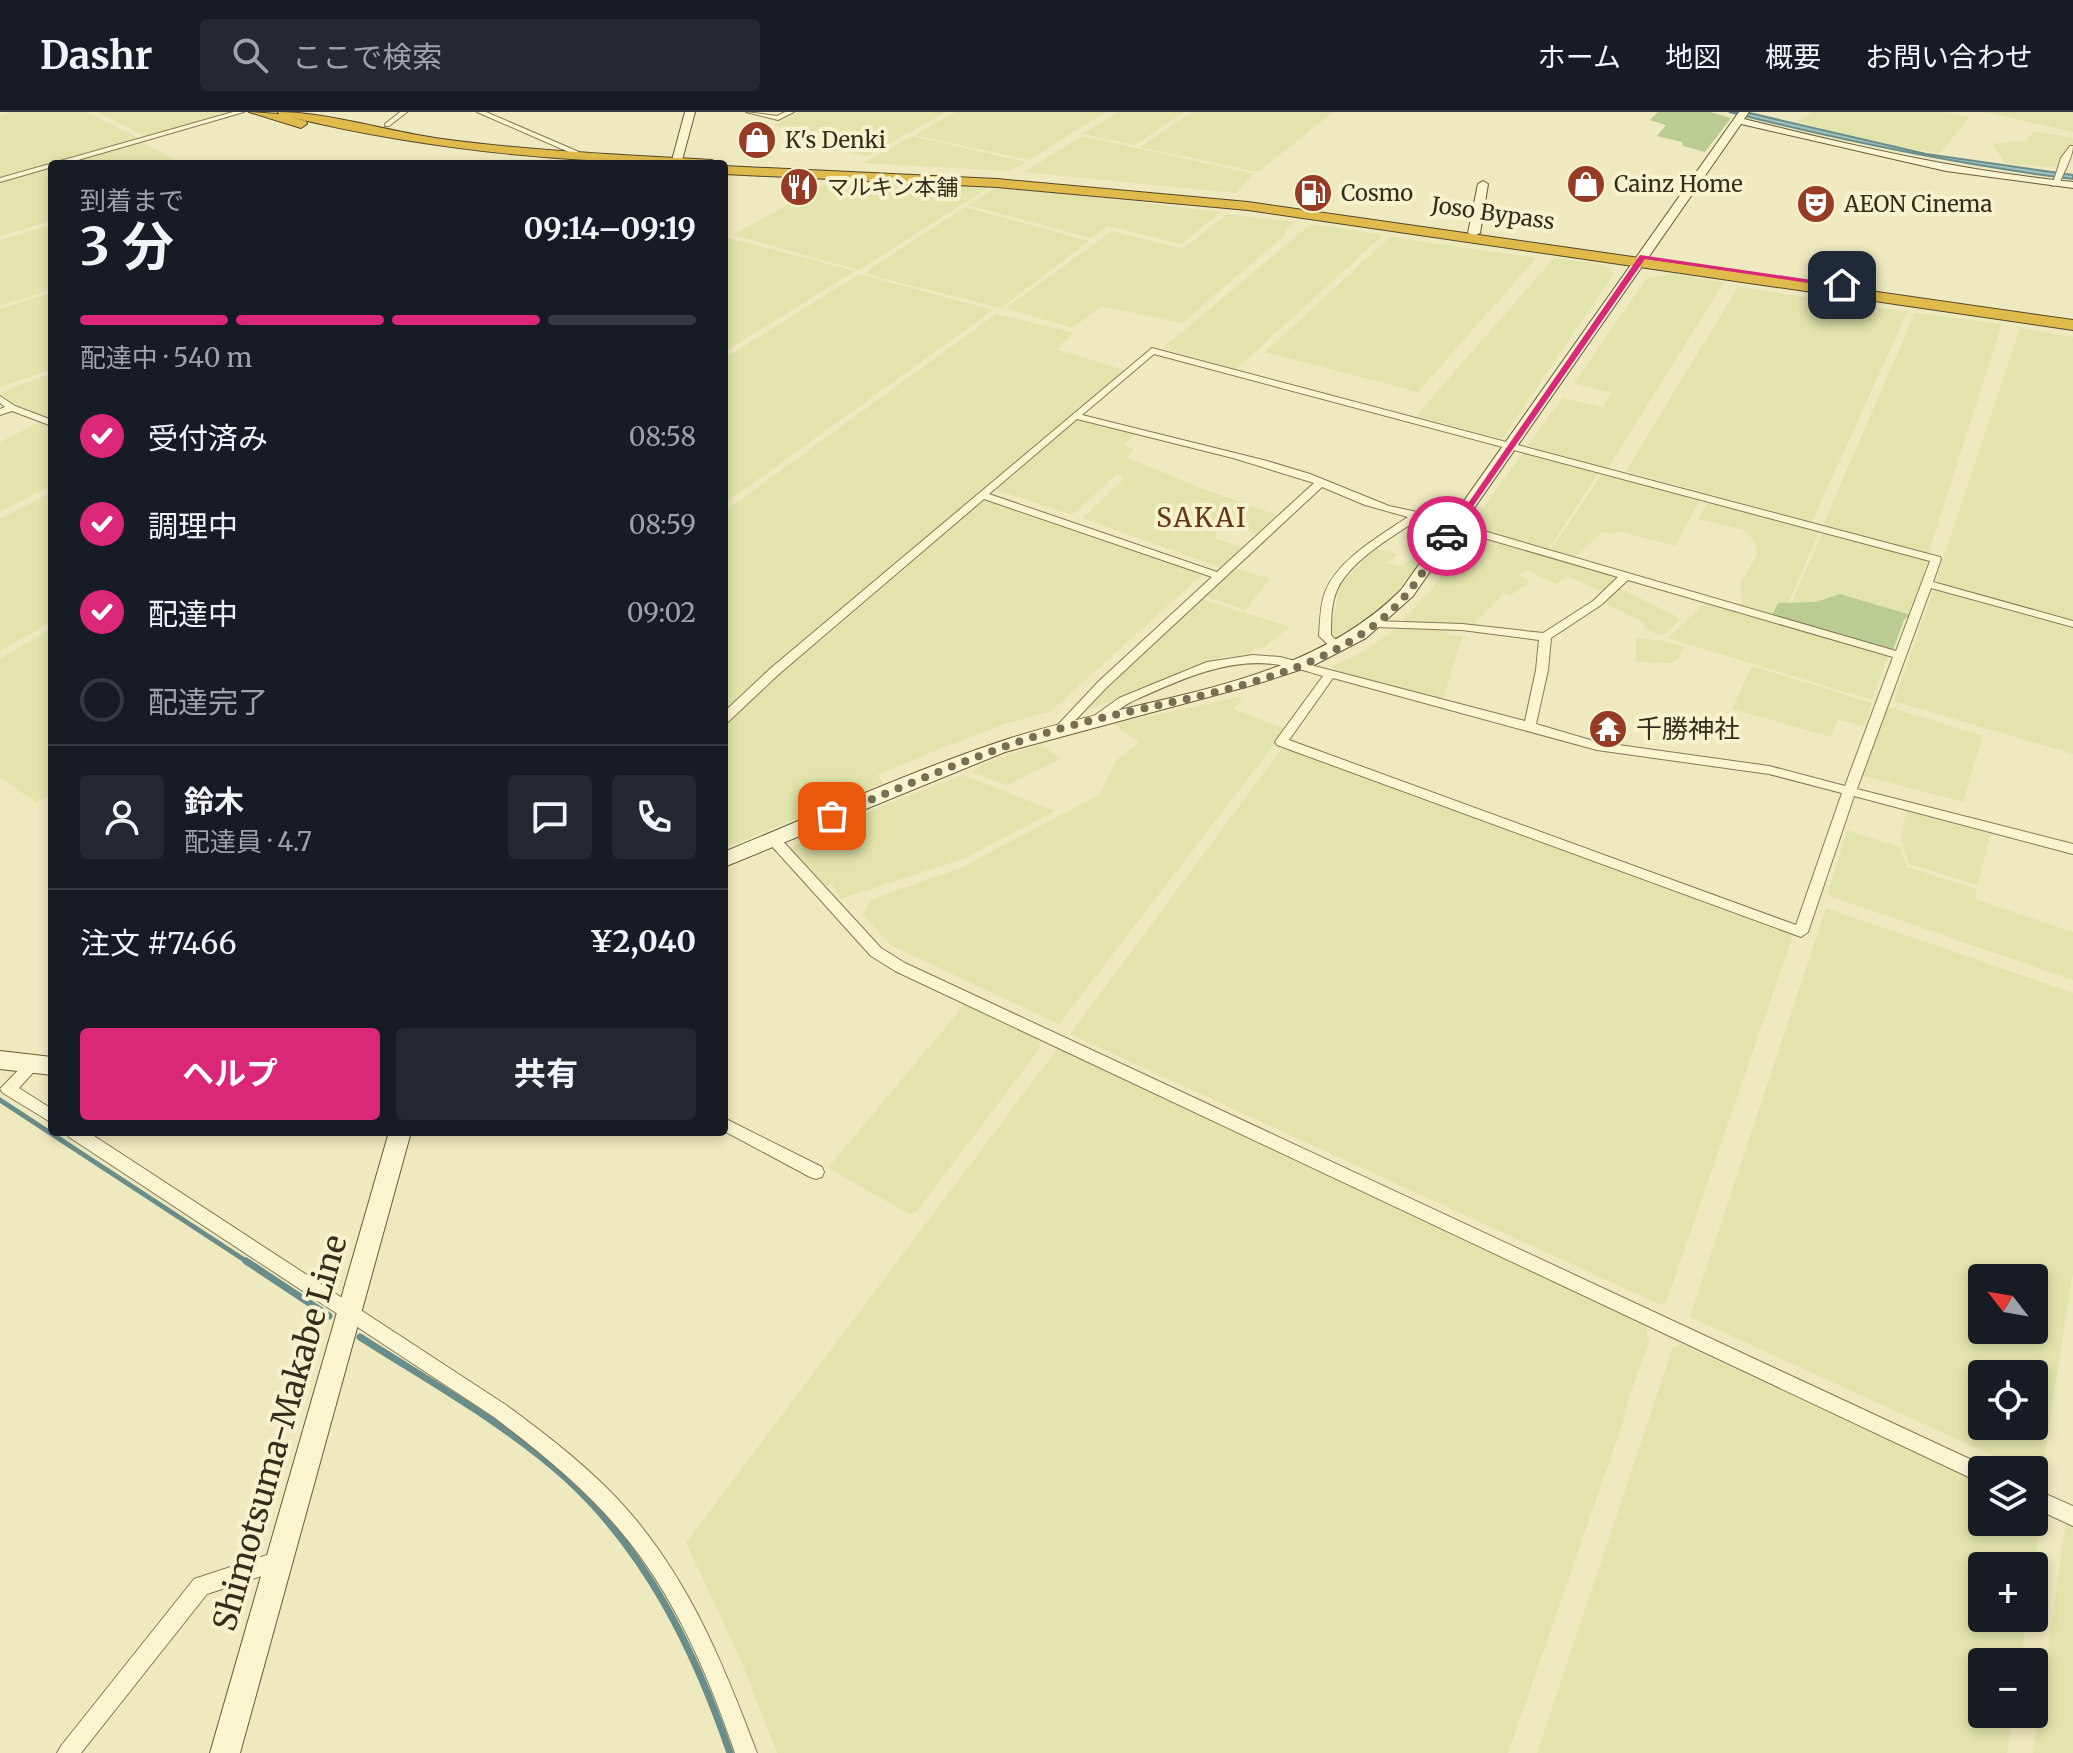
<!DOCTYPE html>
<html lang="ja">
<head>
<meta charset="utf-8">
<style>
  body { margin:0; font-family:Merriweather,"Noto Sans JP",serif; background:#242831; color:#f1f3f6; height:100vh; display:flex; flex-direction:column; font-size:30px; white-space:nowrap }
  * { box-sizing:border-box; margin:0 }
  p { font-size:26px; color:#9ea1a6 }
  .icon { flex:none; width:44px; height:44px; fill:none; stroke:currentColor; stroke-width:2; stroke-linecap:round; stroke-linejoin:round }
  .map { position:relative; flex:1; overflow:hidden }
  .drawer { position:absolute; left:48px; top:48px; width:680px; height:976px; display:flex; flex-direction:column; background:#171b24; border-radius:8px; box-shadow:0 4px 12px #0003 }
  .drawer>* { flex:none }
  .needle { width:52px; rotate:301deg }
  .buttons { position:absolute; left:1968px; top:1152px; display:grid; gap:16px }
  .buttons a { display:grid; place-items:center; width:80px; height:80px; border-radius:8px; background:#171b24; box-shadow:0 4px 12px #0003; font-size:40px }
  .pin { position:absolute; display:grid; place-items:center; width:68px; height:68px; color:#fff; margin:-34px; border-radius:16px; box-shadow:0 4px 12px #0006 }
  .courier { position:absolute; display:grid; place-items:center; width:80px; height:80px; margin:-40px; border:6px solid #db2777; border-radius:50%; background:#fff; color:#222; box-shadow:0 2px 10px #0007 }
  .head em { font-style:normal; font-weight:700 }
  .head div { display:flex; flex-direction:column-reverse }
  .head { display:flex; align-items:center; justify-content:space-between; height:136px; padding:0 32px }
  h1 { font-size:52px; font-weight:700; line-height:60px }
  .bar { display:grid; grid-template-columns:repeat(4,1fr); gap:12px 8px; align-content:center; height:96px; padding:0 32px }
  .bar i { height:10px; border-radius:6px; background:#363941 }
  .bar .current { background:#db2777 }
  .bar p { grid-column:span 4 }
  .line { display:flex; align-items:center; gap:20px; padding:0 32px; border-top:2px solid #363941 }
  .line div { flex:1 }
  .round { display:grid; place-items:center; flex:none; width:84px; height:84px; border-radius:8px; background:#242831 }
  ol { padding:0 32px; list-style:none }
  li { display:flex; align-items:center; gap:24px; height:88px }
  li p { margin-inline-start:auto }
  li .icon { padding:8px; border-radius:50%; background:#db2777; color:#fff; stroke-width:4 }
  li:last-child { color:#9ea1a6 }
  li i { width:44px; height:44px; border:4px solid #363941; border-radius:50% }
  .primary-button { display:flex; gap:16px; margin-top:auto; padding:16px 32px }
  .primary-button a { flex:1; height:92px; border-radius:8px; background:#db2777; color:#fff; font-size:32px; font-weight:700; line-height:92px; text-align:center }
  .primary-button a+a { background:#242831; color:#f1f3f6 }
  header { display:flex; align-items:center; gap:48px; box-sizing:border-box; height:112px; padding:0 40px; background:#171b24; border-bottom:2px solid #363941 }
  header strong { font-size:38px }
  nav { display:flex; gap:44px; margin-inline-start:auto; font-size:28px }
  .search { width:560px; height:72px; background:#242831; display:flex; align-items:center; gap:20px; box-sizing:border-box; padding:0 28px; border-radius:8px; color:#9ea1a6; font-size:30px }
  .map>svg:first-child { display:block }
</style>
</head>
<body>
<header>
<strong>Dashr</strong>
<div class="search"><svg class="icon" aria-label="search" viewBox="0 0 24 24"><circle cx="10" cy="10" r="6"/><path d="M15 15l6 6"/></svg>ここで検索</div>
<nav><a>ホーム</a><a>地図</a><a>概要</a><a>お問い合わせ</a></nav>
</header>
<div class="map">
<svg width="2073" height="1641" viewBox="0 0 2073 1641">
  <rect width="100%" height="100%" fill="#eee9be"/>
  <!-- farmland -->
  <path fill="#e2e4ab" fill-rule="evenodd" d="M 13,0 L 87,0 L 140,27 L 0,67 L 0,3 Z
    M 96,0 L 230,0 L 146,25 Z
    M 799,0 L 946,0 L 867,44 L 814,32 L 827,24 L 774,13 Z
    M 955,0 L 1106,0 L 1029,48 L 915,23 Z
    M 1117,0 L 1184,0 L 1135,33 L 1083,22 Z
    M 1192,0 L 1333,0 L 1258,60 L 1140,35 Z
    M 1812,0 L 1944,0 L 1970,5 L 1940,41 L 1896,34 L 1797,10 Z
    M 1985,0 L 2073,0 L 2073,20 Z
    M 2034,19 L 2073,26 L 2073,32 L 2054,55 L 2050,55 L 2005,51 L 1992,32 L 2026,29 Z
    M 912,24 L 1026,50 L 1010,59 L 863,51 Z
    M 1082,24 L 1254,62 L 1236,81 L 1024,60 Z
    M 141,30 L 183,52 L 61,52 Z
    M 52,55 L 52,109 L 0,124 L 0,69 Z
    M 832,68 L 910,71 L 988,76 L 859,158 L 733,123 Z
    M 995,76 L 1067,82 L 1221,100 L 1181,132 L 1108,114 L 1091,126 L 968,93 Z
    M 965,95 L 1089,129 L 1001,196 L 870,163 L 867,159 Z
    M 1227,102 L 1295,110 L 1284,120 L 1286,122 L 1182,211 L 1101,194 L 1072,216 L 1006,196 L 1112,119 L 1183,137 Z
    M 52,112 L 52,177 L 0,194 L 0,128 Z
    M 1311,112 L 1383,123 L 1236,257 L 1163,236 Z
    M 1390,125 L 1536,146 L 1418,280 L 1265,240 Z
    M 729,126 L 855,159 L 724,240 L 724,129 Z
    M 1554,146 L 1601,152 L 1614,161 L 1502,327 L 1416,304 Z
    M 1672,162 L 1724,170 L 1608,356 L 1527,334 L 1563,286 L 1603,295 L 1612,281 L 1574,271 L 1647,166 Z
    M 863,163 L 993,198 L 724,392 L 724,247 L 856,164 Z
    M 1738,175 L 1907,200 L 1812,410 L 1626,359 Z
    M 52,180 L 52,257 L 0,275 L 0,197 Z
    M 1915,201 L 2002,212 L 1928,442 L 1823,413 Z
    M 996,202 L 1074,221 L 1056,237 L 1124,258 L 728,598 L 724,597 L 724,400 Z
    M 2020,216 L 2073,225 L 2073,509 L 1935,471 Z
    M 52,261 L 52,307 L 16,293 L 0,281 Z
    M 1077,306 L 1138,321 L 1123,333 L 1134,337 L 1126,345 L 1195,374 L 1280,404 L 1260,423 L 1217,409 L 1216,427 L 1244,436 L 1224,457 L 1083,406 L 1124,367 L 1117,362 L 1072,403 L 996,378 Z
    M 40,310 L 52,315 L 52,373 L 0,400 L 0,330 Z
    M 1524,340 L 1599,360 L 1548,438 L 1470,414 Z
    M 1603,360 L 1700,387 L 1675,434 L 1618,419 L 1614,422 L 1602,420 L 1574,446 L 1550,439 Z
    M 52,380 L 52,509 L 0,539 L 0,407 Z
    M 985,387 L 1203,462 L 1051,599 L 1004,612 L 939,637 L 877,663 L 884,671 L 724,736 L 724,615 L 786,556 L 817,529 L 820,530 Z
    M 1713,391 L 1819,420 L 1789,490 L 1776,493 L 1772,503 L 1741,494 L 1743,485 L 1740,471 L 1757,444 L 1755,430 L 1744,418 L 1698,407 L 1707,392 Z
    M 1467,419 L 1617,464 L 1618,466 L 1603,480 L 1567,464 L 1557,472 L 1551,470 L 1527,458 L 1519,462 L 1530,470 L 1511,483 L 1504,481 L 1472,514 L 1399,512 L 1431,478 Z
    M 1823,420 L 1928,448 L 1911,503 L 1840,482 L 1815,490 L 1792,490 Z
    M 1376,436 L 1397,442 L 1387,451 L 1399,455 L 1419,442 L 1427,442 L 1382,499 L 1335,529 L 1330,523 L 1340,473 Z
    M 1234,456 L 1270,467 L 1245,498 L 1205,484 Z
    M 1619,476 L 1681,507 L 1662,524 L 1643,515 L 1645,511 L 1603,490 Z
    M 1936,479 L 2073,516 L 2073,642 L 1894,589 L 1933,480 Z
    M 1202,487 L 1289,515 L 1265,535 L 1253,537 L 1251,542 L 1222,545 L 1082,600 Z
    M 1706,490 L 1888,543 L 1872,588 L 1668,526 Z
    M 52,516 L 52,681 L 37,691 L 0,665 L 0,547 Z
    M 1439,517 L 1446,517 L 1448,523 L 1462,524 L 1443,587 L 1336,559 L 1332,554 L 1359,542 L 1395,518 Z
    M 1636,526 L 1664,529 L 1684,535 L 1679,545 L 1671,551 L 1636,550 Z
    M 1752,554 L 1872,591 L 1864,615 L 1838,607 L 1831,625 L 1732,597 Z
    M 1239,585 L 1242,588 L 1233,597 L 1286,617 L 1059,912 L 892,834 L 863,803 L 870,788 L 961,756 L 1099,683 L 1116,649 L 1139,631 L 1114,612 Z
    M 1885,594 L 1983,624 L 1963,690 L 1860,663 Z
    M 1041,632 L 1060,647 L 1007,673 L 971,660 L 983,652 Z
    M 1281,638 L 1293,638 L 1791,822 L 1792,826 L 1667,1188 L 1661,1193 L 1070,922 Z
    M 963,663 L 1055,699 L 965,746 L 840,787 L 832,772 L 825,774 L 790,736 L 884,693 Z
    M 1906,699 L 1990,722 L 1978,773 L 1909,752 L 1901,726 Z
    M 1847,718 L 1900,735 L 1907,755 L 1976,777 L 1975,787 L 2073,820 L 2073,868 L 1833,785 L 1828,781 Z
    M 1826,796 L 2073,881 L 2073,1160 L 2041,1366 L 2034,1362 L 2034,1358 L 2024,1358 L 1690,1205 ZM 1982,1166 L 2034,1166 L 2034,1218 L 1982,1218 ZM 1982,1262 L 2034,1262 L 2034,1314 L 1982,1314 Z
    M 964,893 L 1039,928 L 1040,936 L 917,1099 L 910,1102 L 828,1056 Z
    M 1057,937 L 1290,1043 L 1646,1214 L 1649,1230 L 1628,1288 L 1622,1313 L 1508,1641 L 777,1641 L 741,1548 L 686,1431 Z
    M 1681,1232 L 1982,1372 L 1982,1410 L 2034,1410 L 2034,1397 L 2042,1400 L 2034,1455 L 1982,1454 L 1982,1506 L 2027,1506 L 2020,1550 L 1982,1550 L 1982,1602 L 2013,1602 L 2007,1641 L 1537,1641 L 1673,1235 Z
    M 2066,1410 L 2073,1414 L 2073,1641 L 2033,1641 Z"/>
  <!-- green -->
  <path fill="#bacc92" d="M 1658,0 L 1710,0 L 1731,6 L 1705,40 L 1683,34 L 1682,30 L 1657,24 L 1666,13 L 1650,8 Z
    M 1840,482 L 1911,503 L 1904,508 L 1893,538 L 1772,503 L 1778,491 L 1815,490 Z"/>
  <!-- water -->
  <path fill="#a1bfbc" stroke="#698d8b" stroke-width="2" d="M 1729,0 L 1745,0 L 1926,42 L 2073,63 L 2073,67 C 1955,52 1844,29 1729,0 Z"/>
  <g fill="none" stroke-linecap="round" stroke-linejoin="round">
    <!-- stream-far1 -->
    <path stroke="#698d8b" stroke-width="5" d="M 0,988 L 249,1151"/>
    <!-- stream -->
    <path stroke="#698d8b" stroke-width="7" d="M 246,1149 L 329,1204
      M 360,1225 C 427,1268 508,1313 566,1366 C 647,1440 695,1539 730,1641"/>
    <defs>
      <path id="street" d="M 233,0 L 244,0 L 64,52 L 52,52 L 52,55 L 0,70 L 0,66 Z
        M 400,0 L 407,0 L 389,14 L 385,14 L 385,12 Z
        M 477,0 L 486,0 L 579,40 L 575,47 L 569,47 L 571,41 Z
        M 746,0 L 777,4 L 785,0 L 794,0 L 778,8 Z
        M 2070,34 L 2073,34 C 2073,45 2063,61 2059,72 L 2052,74 L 2061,46 Z
        M 1152,236 L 1940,445 L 1941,447 L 1933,470 L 2073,509 L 2073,515 L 1931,476 L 1857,677 L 2073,732 L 2073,742 L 1854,684 L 1808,820 L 1801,825 L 1277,633 L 1275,630 L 1277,627 L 1323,564 C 1309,560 1295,555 1280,553 C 1229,544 1177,569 1131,590 C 1118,596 1108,611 1094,610 L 1092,607 L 1094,604 L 1119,586 L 1207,550 L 1253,543 L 1280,545 L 1525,609 L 1536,558 L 1539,528 L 1462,518 L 1375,515 L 1369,512 L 1375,509 L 1462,512 L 1543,521 L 1593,489 L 1618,465 L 1419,407 C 1393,424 1350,449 1337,478 C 1331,492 1331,508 1331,523 L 1344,536 L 1342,538 L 1334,538 L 1319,524 C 1320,510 1320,494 1325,480 C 1338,447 1380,424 1408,405 L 1365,393 L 1322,375 L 1107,575 L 1064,620 L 1060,621 L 1054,617 L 1099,569 L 1212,465 L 984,387 L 779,562 L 728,610 L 724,611 L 724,600 L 771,556 ZM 1154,242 L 1930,449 L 1896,539 L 1422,401 L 1389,394 L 1310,362 L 1267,349 L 1082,303 ZM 1077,307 L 1233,346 L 1314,371 L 1217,460 L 989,382 ZM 1628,468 L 1893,545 L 1845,674 L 1769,654 L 1597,630 L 1536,612 L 1548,558 L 1551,526 L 1601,493 ZM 1333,566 L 1597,638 L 1769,662 L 1842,681 L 1796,813 L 1289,628 Z
        M 0,284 L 15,294 L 52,308 L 52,314 L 12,299 L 0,303 L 0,297 L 5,295 L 0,291 Z
        M 774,723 L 779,725 L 881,836 L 905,851 L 1989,1356 L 1990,1358 L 1982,1358 L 1982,1371 L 1975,1368 L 895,859 L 871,844 L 769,731 L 767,728 Z
        M 32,947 L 37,949 L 40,953 L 19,976 L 52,997 L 52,1011 L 3,981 L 0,977 L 27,949 Z
        M 724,1006 L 822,1055 L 824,1060 L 822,1065 L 816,1067 L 810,1065 L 724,1019 Z
        M 67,1020 L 88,1020 L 506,1293 C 551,1326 595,1360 631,1402 C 691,1472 725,1556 757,1641 L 735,1641 C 707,1560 674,1481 617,1415 C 581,1373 538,1339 494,1305 L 69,1025 Z
        M 2034,1377 L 2073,1394 L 2073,1414 L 2034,1396 Z
        M 279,1439 L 286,1442 L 289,1449 L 286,1456 L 207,1482 L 81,1641 L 57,1641 L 61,1634 L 194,1467 Z"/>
      <path id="secondary" d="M 685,0 L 695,0 L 681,52 L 671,52 Z
        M 1739,0 L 1749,0 L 1744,7 C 1853,34 1961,59 2073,70 L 2073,76 L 1946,59 L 1741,12 L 1413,484 L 1366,526 L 1312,554 L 1253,573 L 1005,640 L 724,755 L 724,740 C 819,701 913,658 1011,626 C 1142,584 1300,579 1401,478 Z
        M 1483,69 L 1488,72 L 1480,121 L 1474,124 L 1468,121 L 1478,72 Z
        M 0,939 L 52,945 L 52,963 L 0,957 Z
        M 389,1020 L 411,1020 L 240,1641 L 210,1641 Z"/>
      <path id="highway" d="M 249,0 L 279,2 L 278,0 C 327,0 390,20 442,27 C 531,39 622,43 712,48 L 719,52 C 574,52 431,39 290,5 L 306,9 L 307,12 L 301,16 Z
        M 724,54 L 997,67 L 1248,90 L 2073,208 L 2073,218 L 1248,98 L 997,75 L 724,62 Z"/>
    </defs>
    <!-- street casing -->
    <use href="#street" stroke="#867957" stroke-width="2"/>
    <!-- secondary casing -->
    <use href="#secondary" stroke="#685a3a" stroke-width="2"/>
    <!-- highway casing -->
    <use href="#highway" stroke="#54462b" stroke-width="2"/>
    <!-- street -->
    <use href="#street" fill="#f9f5d1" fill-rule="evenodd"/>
    <!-- secondary -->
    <use href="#secondary" fill="#f9f5d1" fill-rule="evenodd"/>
    <!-- highway -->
    <use href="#highway" fill="#e0bb4c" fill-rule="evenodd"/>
  </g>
  <!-- route -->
  <path fill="#db2777" d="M 1640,143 L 1846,173 L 1842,176 L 1645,147 L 1451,426 L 1444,426 Z"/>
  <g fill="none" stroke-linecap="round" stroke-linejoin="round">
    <!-- done -->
    <path stroke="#766f54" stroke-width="8" stroke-dasharray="0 14.4" d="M 832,704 C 907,673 981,640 1059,617 C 1165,586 1311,576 1393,497 C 1415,476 1430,448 1447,424"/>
  </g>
  <!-- icons -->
  <defs>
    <symbol id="shop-disc" viewBox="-11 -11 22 22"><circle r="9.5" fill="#963b26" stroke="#f5f2cd"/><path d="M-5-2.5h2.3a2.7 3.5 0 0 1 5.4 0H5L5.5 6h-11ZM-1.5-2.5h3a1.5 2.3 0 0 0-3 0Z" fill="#fff"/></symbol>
    <symbol id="restaurant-disc" viewBox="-11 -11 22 22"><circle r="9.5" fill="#963b26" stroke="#f5f2cd"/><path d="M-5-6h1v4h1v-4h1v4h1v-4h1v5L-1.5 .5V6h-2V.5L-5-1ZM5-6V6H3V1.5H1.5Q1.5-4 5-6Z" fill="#fff"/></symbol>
    <symbol id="fuel-disc" viewBox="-11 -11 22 22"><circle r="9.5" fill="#963b26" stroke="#f5f2cd"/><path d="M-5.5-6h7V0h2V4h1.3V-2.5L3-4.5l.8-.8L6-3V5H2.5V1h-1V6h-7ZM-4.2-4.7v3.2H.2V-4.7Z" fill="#fff"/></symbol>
    <symbol id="theatre-disc" viewBox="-11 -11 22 22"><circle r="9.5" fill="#963b26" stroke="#f5f2cd"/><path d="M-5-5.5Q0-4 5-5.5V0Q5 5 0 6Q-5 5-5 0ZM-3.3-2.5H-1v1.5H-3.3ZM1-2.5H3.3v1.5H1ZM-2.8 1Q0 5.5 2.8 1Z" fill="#fff"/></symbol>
    <symbol id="temple-disc" viewBox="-11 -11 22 22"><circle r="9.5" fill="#963b26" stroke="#f5f2cd"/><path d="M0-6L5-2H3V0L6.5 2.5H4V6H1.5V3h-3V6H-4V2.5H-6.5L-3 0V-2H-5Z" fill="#fff"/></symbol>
  </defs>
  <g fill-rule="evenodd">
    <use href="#shop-disc" x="735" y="6" width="44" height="44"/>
    <use href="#shop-disc" x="1564" y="50" width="44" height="44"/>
    <use href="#restaurant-disc" x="777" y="53" width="44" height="44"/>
    <use href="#fuel-disc" x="1291" y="59" width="44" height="44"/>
    <use href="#theatre-disc" x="1794" y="70" width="44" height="44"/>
    <use href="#temple-disc" x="1586" y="595" width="44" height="44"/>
  </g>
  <g text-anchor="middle" stroke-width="8" stroke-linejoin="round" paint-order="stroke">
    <!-- far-poi labels -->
    <g font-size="22" fill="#352d1b" stroke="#f5f2cd" text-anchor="start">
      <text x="785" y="36">K's Denki</text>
      <text x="1614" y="80">Cainz Home</text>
      <text x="827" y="83">マルキン本舗</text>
      <text x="1341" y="89">Cosmo</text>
      <text x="1844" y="100">AEON Cinema</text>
    </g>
    <!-- far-street labels -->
    <g font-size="22" fill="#352d1b" stroke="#f5f2cd">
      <text transform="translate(1493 101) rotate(8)" y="8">Joso Bypass</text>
    </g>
    <!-- far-quarter labels -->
    <g font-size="26" letter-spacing="2" fill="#62371a" stroke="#f5f2cd">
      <text x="1202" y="415">SAKAI</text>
    </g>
    <!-- poi labels -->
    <g font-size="26" fill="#352d1b" stroke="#f5f2cd" text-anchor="start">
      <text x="1636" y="626">千勝神社</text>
    </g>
    <!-- near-street labels -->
    <g font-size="32" fill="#352d1b" stroke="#f5f2cd">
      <text transform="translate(280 1321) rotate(-74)" y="11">Shimotsuma-Makabe Line</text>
    </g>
  </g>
</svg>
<div class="buttons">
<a><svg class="needle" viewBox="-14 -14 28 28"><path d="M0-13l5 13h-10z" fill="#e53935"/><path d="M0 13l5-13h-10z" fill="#9ea1a6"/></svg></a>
<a><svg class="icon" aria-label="locate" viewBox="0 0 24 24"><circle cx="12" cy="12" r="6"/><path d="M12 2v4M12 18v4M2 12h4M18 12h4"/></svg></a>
<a><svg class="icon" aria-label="layers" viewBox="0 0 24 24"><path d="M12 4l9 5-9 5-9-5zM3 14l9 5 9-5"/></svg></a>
<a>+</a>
<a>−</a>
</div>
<div class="pin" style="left:832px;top:704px;background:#ea580c"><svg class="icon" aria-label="bag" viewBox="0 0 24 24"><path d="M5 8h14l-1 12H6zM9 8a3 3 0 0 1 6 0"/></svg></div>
<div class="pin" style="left:1842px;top:173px;background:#1f2937"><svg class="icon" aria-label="home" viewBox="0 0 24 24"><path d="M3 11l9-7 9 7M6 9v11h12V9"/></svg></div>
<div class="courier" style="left:1447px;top:424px"><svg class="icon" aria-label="car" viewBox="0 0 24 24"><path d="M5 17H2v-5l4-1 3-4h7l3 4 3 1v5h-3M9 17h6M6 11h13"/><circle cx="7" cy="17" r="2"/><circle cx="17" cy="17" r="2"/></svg></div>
<section class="drawer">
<div class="head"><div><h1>3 分</h1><p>到着まで</p></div><em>09:14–09:19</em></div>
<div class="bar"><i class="current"></i><i class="current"></i><i class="current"></i><i></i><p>配達中 · 540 m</p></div>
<ol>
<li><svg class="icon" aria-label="check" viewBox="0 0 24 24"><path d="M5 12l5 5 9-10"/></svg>受付済み<p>08:58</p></li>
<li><svg class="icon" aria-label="check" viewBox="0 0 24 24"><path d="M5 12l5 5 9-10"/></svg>調理中<p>08:59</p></li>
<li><svg class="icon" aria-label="check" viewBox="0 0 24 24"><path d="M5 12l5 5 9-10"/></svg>配達中<p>09:02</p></li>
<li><i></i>配達完了</li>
</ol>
<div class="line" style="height:144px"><a class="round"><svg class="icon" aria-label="person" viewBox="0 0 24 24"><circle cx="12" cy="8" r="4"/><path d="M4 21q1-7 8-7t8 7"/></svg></a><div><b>鈴木</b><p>配達員 · 4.7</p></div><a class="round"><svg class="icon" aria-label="chat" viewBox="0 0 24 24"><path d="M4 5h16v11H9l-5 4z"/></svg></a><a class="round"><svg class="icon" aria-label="phone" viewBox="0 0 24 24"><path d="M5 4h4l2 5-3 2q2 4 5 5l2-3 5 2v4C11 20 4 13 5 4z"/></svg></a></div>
<div class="line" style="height:104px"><div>注文 #7466</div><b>¥2,040</b></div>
<div class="primary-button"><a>ヘルプ</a><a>共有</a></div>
</section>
</div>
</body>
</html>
